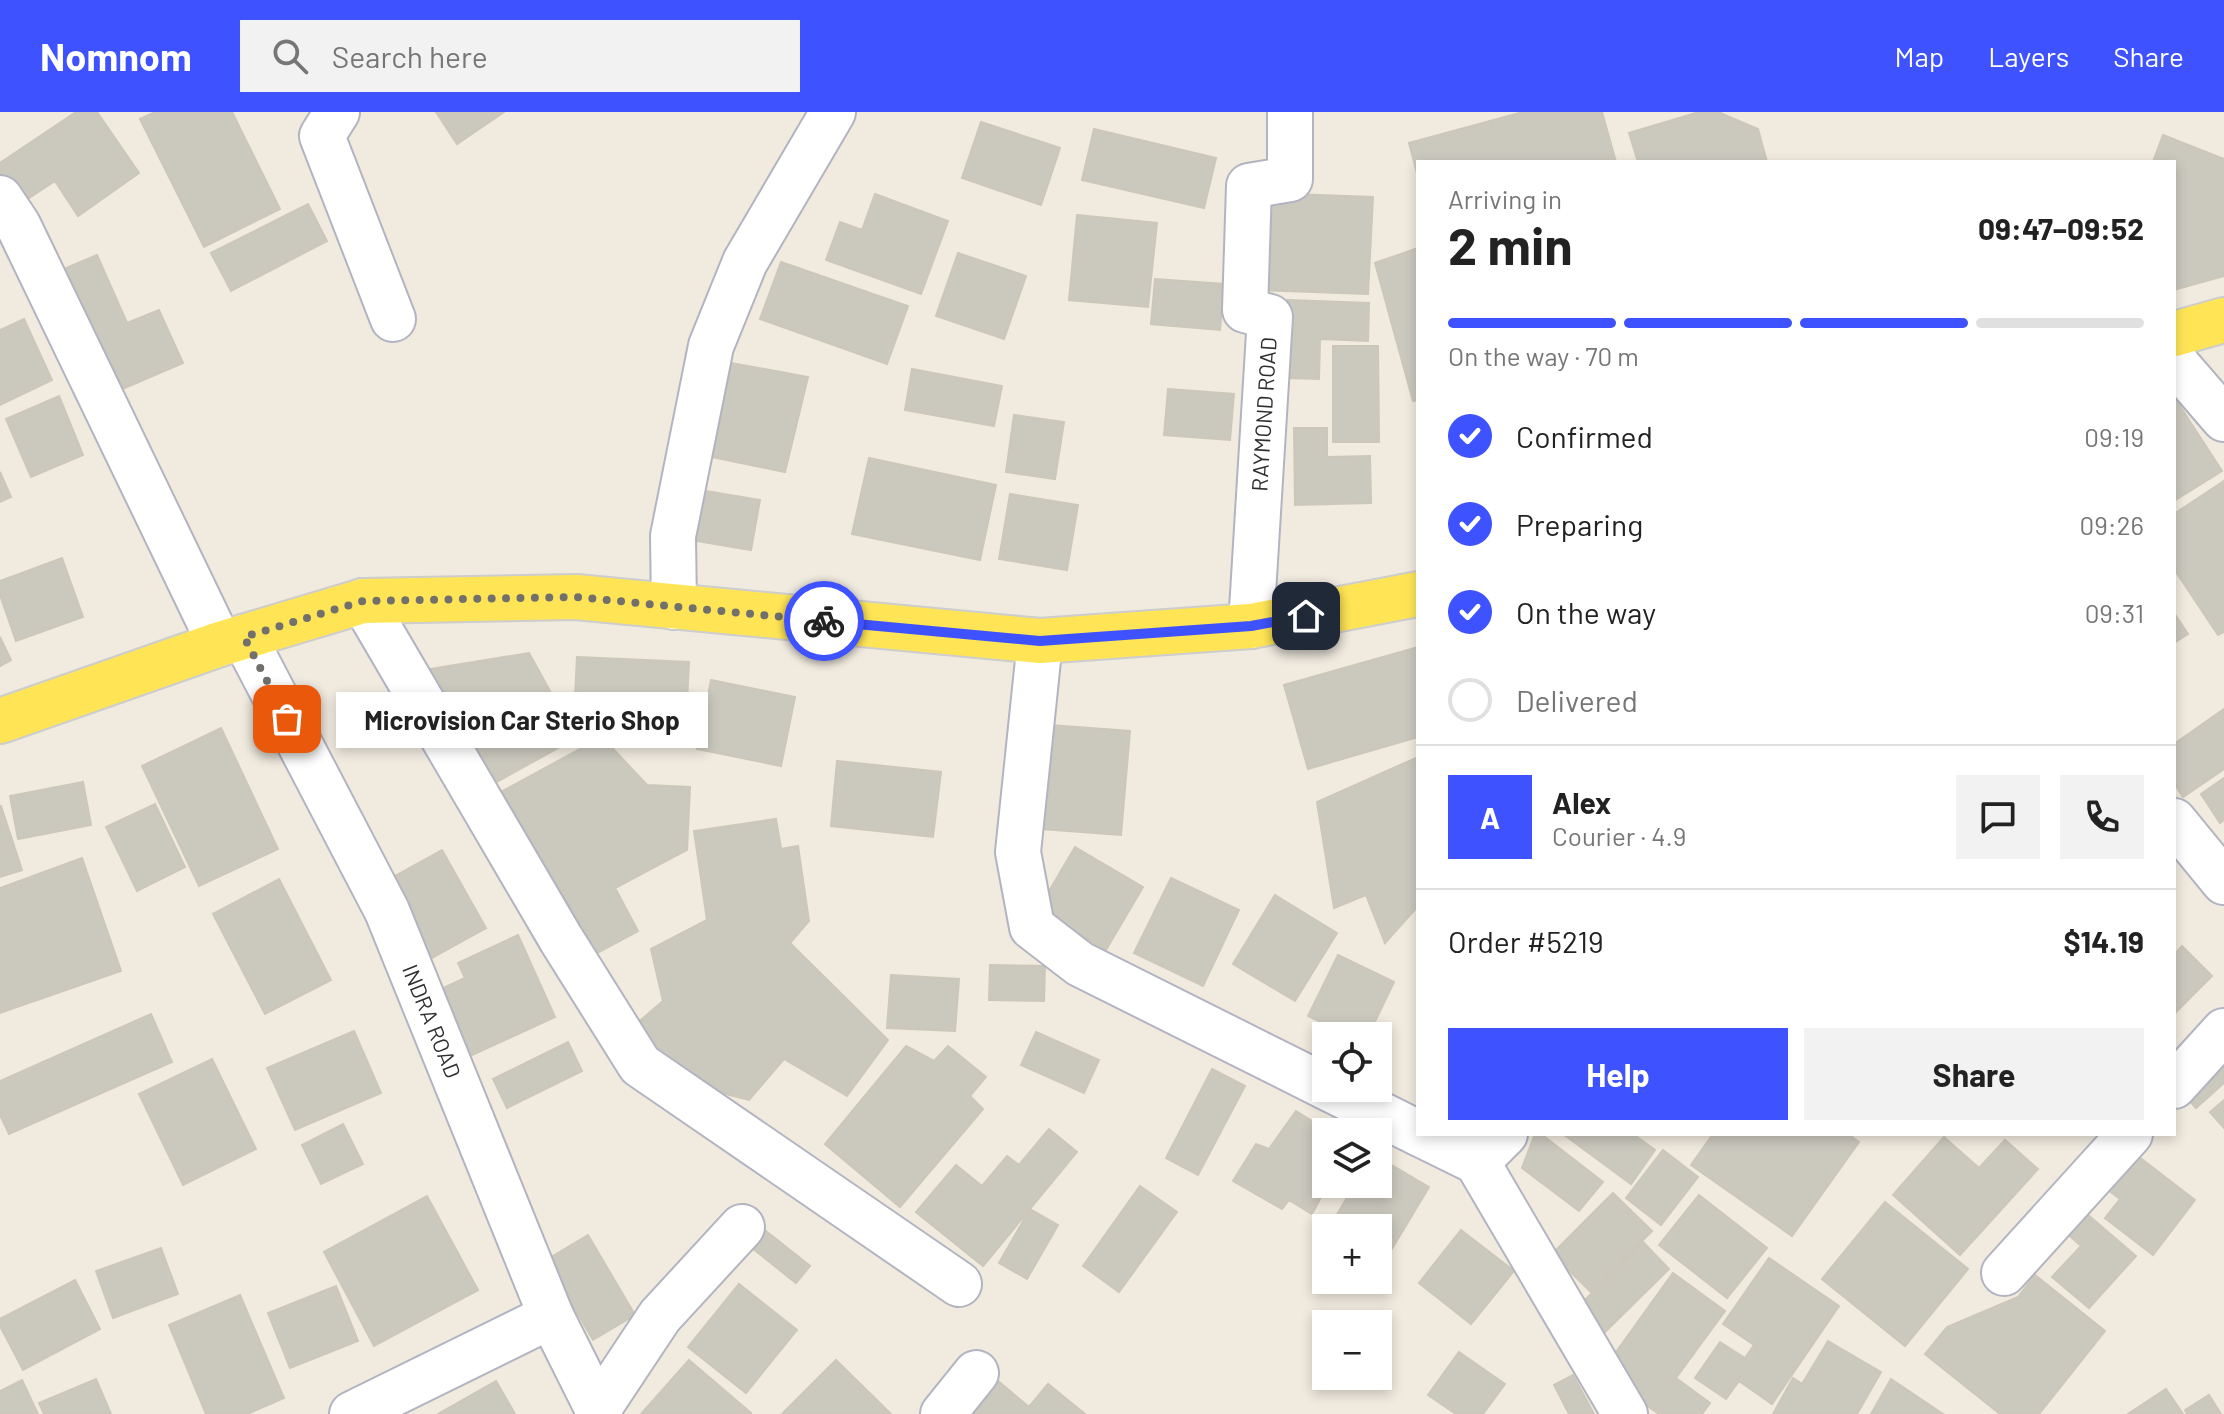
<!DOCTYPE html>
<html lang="en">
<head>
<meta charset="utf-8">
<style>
  body { margin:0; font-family:Barlow,sans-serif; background:#f2f2f2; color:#222; height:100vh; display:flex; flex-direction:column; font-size:30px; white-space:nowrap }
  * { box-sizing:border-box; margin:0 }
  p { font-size:26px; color:#767676 }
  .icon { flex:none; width:44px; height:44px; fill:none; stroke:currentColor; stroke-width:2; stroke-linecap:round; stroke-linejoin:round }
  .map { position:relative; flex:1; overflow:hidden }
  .details { position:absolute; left:1416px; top:48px; width:760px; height:976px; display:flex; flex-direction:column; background:#fff; border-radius:0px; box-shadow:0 4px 12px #0003 }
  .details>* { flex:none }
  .fabs { position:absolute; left:1312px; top:910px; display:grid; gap:16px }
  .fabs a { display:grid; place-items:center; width:80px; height:80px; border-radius:0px; background:#fff; box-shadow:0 4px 12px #0003; font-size:40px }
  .pin { position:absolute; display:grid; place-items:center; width:68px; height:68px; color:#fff; margin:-34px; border-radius:16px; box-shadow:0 4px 12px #0006 }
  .courier { position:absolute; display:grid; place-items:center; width:80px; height:80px; margin:-40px; border:6px solid #3e52ff; border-radius:50%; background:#fff; color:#222; box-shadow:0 2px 10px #0007 }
  .bubble { position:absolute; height:56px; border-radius:0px; background:#fff; box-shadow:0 4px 12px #0003; font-size:26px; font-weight:700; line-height:56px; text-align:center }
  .headline em { font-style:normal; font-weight:700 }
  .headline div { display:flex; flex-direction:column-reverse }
  .headline { display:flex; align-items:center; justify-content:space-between; height:136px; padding:0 32px }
  h1 { font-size:52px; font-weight:700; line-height:60px }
  .bar { display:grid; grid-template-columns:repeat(4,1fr); gap:12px 8px; align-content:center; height:96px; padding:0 32px }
  .bar i { height:10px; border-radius:6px; background:#e0e0e0 }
  .bar .selected { background:#3e52ff }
  .bar p { grid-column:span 4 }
  .line { display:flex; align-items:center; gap:20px; padding:0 32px; border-top:2px solid #e0e0e0 }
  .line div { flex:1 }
  .round { display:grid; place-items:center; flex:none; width:84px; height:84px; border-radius:0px; background:#f2f2f2 }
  ol { padding:0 32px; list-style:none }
  li { display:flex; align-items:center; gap:24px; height:88px }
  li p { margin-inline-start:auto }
  li .icon { padding:8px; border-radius:50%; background:#3e52ff; color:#fff; stroke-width:4 }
  li:last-child { color:#767676 }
  li i { width:44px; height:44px; border:4px solid #e0e0e0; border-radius:50% }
  .cta { display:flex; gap:16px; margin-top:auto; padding:16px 32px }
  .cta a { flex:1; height:92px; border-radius:0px; background:#3e52ff; color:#fff; font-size:32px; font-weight:700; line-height:92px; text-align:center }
  .cta a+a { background:#f2f2f2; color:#222 }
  header { display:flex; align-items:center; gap:48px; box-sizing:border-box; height:112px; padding:0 40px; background:#3e52ff; color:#fff }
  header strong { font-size:38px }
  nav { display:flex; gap:44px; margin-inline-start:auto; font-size:28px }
  .search { width:560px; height:72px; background:#f2f2f2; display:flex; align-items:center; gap:20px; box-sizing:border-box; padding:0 28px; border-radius:0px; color:#767676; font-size:30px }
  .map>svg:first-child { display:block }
</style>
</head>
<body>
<header>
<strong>Nomnom</strong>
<div class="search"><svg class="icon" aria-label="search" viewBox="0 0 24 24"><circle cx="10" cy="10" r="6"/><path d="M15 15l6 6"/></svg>Search here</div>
<nav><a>Map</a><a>Layers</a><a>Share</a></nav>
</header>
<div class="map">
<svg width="2224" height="1302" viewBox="0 0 2224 1302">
  <rect width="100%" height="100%" fill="#f0eadf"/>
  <!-- building -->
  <path fill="#cbc8be" stroke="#ccc7b8" stroke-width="2" d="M 76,0 L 97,0 L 139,61 L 78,104 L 55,69 L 20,92 L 0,63 L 0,51 Z
    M 155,0 L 232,0 L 280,97 L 204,135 L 140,7 Z
    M 436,0 L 504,0 L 457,32 Z
    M 1523,0 L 1602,0 L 1616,50 L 1418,50 L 1418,65 L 1409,31 Z
    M 1699,0 L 1718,0 L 1758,17 L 1767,50 L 1638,50 L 1629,21 Z
    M 981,10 L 1060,36 L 1041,93 L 962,66 Z
    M 1094,17 L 1216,46 L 1204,96 L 1082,68 Z
    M 2163,23 L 2224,47 L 2224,164 L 2174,178 L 2174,50 L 2153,50 Z
    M 1263,81 L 1373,85 L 1368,182 L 1256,178 Z
    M 875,82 L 948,109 L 921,182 L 826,148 L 840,110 L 862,118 Z
    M 308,92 L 327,129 L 231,179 L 211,141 Z
    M 1077,103 L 1157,111 L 1148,195 L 1069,188 Z
    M 1418,136 L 1418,288 L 1413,289 L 1375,151 Z
    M 958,141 L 1026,164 L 1004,227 L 936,204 Z
    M 97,143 L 127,211 L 159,198 L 183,251 L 111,282 L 59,159 Z
    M 781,150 L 908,194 L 887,252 L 760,207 Z
    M 1155,167 L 1224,172 L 1220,218 L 1151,212 Z
    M 1288,188 L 1369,191 L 1368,229 L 1320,227 L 1319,267 L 1286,266 Z
    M 24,207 L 52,268 L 0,293 L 0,218 Z
    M 1333,234 L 1378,234 L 1379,330 L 1333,330 Z
    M 720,249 L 808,265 L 785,360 L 697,342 Z
    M 912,257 L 1002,274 L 994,314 L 905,298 Z
    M 1168,277 L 1234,282 L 1230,328 L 1164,323 Z
    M 59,284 L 83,343 L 31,365 L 6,307 Z
    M 2174,285 L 2222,359 L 2174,389 Z
    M 1014,303 L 1064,310 L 1055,367 L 1006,360 Z
    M 1294,316 L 1327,316 L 1327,345 L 1370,344 L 1371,391 L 1295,393 Z
    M 869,346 L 996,373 L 980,448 L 852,422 Z
    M 0,360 L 11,385 L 0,390 Z
    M 2224,369 L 2224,520 L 2218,523 L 2174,457 L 2174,402 Z
    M 688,376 L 760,388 L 751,438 L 679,426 Z
    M 1010,382 L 1078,393 L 1067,458 L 999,447 Z
    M 62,446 L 83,505 L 16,529 L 0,483 L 0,469 Z
    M 2174,501 L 2188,522 L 2174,531 Z
    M 0,525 L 11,548 L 0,554 Z
    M 1418,535 L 1418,625 L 1308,657 L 1284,573 Z
    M 529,541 L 576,626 L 484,677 L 418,559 Z
    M 577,545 L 689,550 L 686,610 L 574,605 Z
    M 711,568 L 795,585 L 781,654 L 697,637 Z
    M 2224,597 L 2224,657 L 2183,685 L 2174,671 L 2174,632 Z
    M 1050,613 L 1130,619 L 1121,723 L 1042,717 Z
    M 221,616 L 278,737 L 199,774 L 142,654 Z
    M 602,625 L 647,673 L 690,675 L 687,738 L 615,776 L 638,819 L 588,846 L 499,681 Z
    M 1418,645 L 1418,794 L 1385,831 L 1366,783 L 1334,796 L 1317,690 Z
    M 837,649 L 941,660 L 933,725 L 831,714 Z
    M 2224,666 L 2224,708 L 2220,711 L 2201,682 Z
    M 83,670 L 91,713 L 18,727 L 10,684 Z
    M 155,692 L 185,755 L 137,779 L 106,715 Z
    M 1,694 L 22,758 L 0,765 L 0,695 Z
    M 776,707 L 781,737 L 798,734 L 809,809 L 790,831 L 888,928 L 847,984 L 784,947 L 749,988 L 683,971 L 635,913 L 663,889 L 651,837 L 707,808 L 694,719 Z
    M 1075,735 L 1143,775 L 1106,838 L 1038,798 Z
    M 442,738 L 486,816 L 432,846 L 388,768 Z
    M 82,746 L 121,859 L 0,901 L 0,776 Z
    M 1171,766 L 1239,798 L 1203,874 L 1134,841 Z
    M 279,767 L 331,868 L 265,902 L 213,802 Z
    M 1275,783 L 1337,821 L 1295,889 L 1233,852 Z
    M 518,823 L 555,905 L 470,944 L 439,878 L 465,866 L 458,851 Z
    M 2182,834 L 2212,864 L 2174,902 L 2174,843 Z
    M 1338,843 L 1394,870 L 1368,924 L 1351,924 L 1308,904 Z
    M 990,853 L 1045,854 L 1044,889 L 989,888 Z
    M 891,863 L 959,867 L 955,919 L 887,916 Z
    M 151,902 L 172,950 L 9,1022 L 0,1003 L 0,969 Z
    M 2224,904 L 2224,971 L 2196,996 L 2174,972 Z
    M 354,919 L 381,981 L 295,1018 L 267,956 Z
    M 1036,920 L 1099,948 L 1084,981 L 1021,953 Z
    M 568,930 L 582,959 L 507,996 L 493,967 Z
    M 906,934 L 934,949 L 948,934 L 986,965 L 970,984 L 983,997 L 900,1095 L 825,1032 Z
    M 212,947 L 256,1037 L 183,1073 L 139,982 Z
    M 1212,957 L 1245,974 L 1198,1063 L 1166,1046 Z
    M 2224,988 L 2224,1016 L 2210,1000 Z
    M 1296,999 L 1330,1020 L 1326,1020 L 1328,1072 L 1312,1102 L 1289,1088 L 1282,1097 L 1233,1069 L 1256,1032 L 1269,1037 Z
    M 343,1012 L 363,1052 L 321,1072 L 302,1033 Z
    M 1049,1017 L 1077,1040 L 983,1154 L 916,1100 L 956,1053 L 982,1074 L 1007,1044 L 1019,1053 Z
    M 1535,1022 L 1541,1022 L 1603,1070 L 1579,1099 L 1522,1056 Z
    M 1563,1022 L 1633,1022 L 1655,1038 L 1631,1072 Z
    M 1713,1022 L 1848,1022 L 1859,1030 L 1792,1124 L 1691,1053 Z
    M 1944,1025 L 1979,1056 L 2005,1028 L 2038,1057 L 1960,1143 L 1893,1083 Z
    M 2126,1035 L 2195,1088 L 2153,1143 L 2105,1106 L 2120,1087 L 2099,1071 Z
    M 1663,1038 L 1698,1065 L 1661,1113 L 1626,1086 Z
    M 1378,1045 L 1429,1075 L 1384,1150 L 1378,1147 L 1378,1116 L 1329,1116 L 1355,1072 L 1378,1072 Z
    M 1140,1074 L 1177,1100 L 1119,1180 L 1083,1154 Z
    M 1613,1081 L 1652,1119 L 1591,1180 L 1552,1142 Z
    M 1699,1083 L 1767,1136 L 1727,1186 L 1659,1133 Z
    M 427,1084 L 478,1178 L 374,1234 L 324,1140 Z
    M 1885,1090 L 1968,1157 L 1905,1234 L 1822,1167 Z
    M 2080,1096 L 2136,1144 L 2089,1196 L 2052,1165 L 2081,1134 L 2061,1116 Z
    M 1030,1097 L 1058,1113 L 1027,1167 L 999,1151 Z
    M 1461,1118 L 1514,1159 L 1471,1212 L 1419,1171 Z
    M 766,1119 L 810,1154 L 796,1171 L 752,1136 Z
    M 588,1123 L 635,1203 L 593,1228 L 546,1148 Z
    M 1643,1130 L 1669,1157 L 1604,1221 L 1578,1195 Z
    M 161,1136 L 178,1182 L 113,1206 L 96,1159 Z
    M 1769,1146 L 1839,1194 L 1772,1292 L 1739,1269 L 1726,1287 L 1695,1266 L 1720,1230 L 1745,1246 L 1754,1233 L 1723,1212 Z
    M 1673,1161 L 1725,1199 L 1676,1266 L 1710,1291 L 1702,1302 L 1659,1302 L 1601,1261 Z
    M 2035,1163 L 2105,1219 L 2039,1302 L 2000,1302 L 1925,1242 L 1947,1215 L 2018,1185 Z
    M 75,1168 L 100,1217 L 23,1258 L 0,1214 L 0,1207 Z
    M 739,1172 L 797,1218 L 746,1281 L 688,1235 Z
    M 336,1174 L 358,1229 L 290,1256 L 268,1201 Z
    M 240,1183 L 284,1286 L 247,1302 L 206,1302 L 169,1213 Z
    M 1828,1229 L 1881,1260 L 1857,1302 L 1773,1302 L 1793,1266 L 1802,1272 Z
    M 1459,1240 L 1505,1272 L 1483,1302 L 1456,1302 L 1428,1283 Z
    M 689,1248 L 751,1301 L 751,1302 L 641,1302 Z
    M 836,1248 L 891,1302 L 782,1302 Z
    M 990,1262 L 1029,1295 L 1048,1272 L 1085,1302 L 974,1302 L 963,1293 Z
    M 1573,1263 L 1594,1302 L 1569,1302 L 1554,1273 Z
    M 96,1267 L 111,1302 L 44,1302 L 39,1291 Z
    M 1891,1267 L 1943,1302 L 1871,1302 Z
    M 22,1268 L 38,1302 L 0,1302 L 0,1279 Z
    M 496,1269 L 515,1302 L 438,1302 Z
    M 2166,1277 L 2183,1302 L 2128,1302 Z
    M 2209,1283 L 2221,1302 L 2187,1302 L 2185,1298 Z"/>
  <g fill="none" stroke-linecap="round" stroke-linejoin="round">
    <defs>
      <g id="minor">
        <path d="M 337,0 L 322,24 L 393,207"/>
        <path d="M 0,86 L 18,113 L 220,532"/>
        <path d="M 2174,249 L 2224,307"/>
        <path d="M 363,489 L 561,827 L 640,953 L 959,1172"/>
        <path d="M 674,495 L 673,424 L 711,234 L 745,150 L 833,0"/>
        <path id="s1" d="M 1251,514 L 1270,205 L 1245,198 L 1249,74 L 1290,67 L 1290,0"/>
        <path id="s2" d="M 244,525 L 387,799 L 551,1204 L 600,1302"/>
        <path d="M 1040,529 L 1018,740 L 1032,815 L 1080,852 L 1326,975"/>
        <path d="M 2174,709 L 2224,770"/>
        <path d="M 2174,974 L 2224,919"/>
        <path d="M 1328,976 L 1418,1021"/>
        <path d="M 1420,1022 L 1477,1050 L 1625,1302"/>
        <path d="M 1477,1050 L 1505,1022"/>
        <path d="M 2004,1161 L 2130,1022"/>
        <path d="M 597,1299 L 660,1204 L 742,1115"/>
        <path d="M 352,1302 L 551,1204"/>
        <path d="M 943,1302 L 976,1261"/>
      </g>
      <path id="major" d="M 2174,222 L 2224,208
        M 0,609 L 220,532 L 363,489 L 576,485 L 1040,529 L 1251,514 L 1418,482"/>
    </defs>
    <!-- minor casing -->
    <use href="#minor" stroke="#b3b4c2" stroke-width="48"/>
    <!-- major casing -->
    <use href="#major" stroke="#cdcdcd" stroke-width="48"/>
    <!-- minor -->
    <use href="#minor" stroke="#fff" stroke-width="44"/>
    <!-- major -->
    <use href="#major" stroke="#ffe556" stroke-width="44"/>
  </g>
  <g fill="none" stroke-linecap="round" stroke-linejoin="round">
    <!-- done -->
    <path stroke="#72706c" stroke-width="8" stroke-dasharray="0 14.4" d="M 287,607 L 244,525 L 363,489 L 576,485 L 824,509"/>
    <!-- route -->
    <path stroke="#3e52ff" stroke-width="10" d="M 824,509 L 1040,529 L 1251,514 L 1306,504"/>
  </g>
  <g text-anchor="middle" stroke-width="6" stroke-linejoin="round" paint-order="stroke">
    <!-- street labels -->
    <g font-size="22" fill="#2e2e2e" stroke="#fff">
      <text dy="8" stroke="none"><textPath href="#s1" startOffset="212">RAYMOND ROAD</textPath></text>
      <text dy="8" stroke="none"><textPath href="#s2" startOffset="428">INDRA ROAD</textPath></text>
    </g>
  </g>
</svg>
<div class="fabs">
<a><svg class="icon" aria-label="locate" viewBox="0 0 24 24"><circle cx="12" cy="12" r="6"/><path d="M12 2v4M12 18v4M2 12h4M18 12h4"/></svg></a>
<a><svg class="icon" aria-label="layers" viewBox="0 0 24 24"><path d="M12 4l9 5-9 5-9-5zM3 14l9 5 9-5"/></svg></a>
<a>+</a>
<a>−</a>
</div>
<div class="pin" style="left:287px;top:607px;background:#ea580c"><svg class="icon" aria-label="bag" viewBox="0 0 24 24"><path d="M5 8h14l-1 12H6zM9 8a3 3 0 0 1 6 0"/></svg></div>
<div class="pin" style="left:1306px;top:504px;background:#1f2937"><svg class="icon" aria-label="home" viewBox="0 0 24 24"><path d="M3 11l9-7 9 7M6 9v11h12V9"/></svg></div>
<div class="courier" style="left:824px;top:509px"><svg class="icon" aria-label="bike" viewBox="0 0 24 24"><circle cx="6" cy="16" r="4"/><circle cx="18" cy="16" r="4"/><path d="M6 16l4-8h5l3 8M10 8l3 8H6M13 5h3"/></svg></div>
<div class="bubble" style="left:336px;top:580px;width:372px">Microvision Car Sterio Shop</div>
<section class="details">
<div class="headline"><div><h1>2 min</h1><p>Arriving in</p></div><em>09:47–09:52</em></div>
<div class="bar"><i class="selected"></i><i class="selected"></i><i class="selected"></i><i></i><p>On the way · 70 m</p></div>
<ol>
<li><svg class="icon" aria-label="check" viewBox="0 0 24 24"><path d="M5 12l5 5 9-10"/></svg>Confirmed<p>09:19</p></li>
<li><svg class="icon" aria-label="check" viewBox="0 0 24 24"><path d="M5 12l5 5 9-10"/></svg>Preparing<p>09:26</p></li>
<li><svg class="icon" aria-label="check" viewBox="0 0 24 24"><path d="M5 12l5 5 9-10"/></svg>On the way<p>09:31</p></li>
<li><i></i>Delivered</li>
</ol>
<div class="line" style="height:144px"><b class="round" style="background:#3e52ff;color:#fff">A</b><div><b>Alex</b><p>Courier · 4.9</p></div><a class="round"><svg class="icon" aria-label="chat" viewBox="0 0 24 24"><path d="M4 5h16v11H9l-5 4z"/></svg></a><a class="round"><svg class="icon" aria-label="phone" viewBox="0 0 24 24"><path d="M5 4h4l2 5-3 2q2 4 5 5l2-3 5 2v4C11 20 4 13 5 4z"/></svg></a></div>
<div class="line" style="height:104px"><div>Order #5219</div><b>$14.19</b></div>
<div class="cta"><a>Help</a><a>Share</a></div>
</section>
</div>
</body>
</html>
